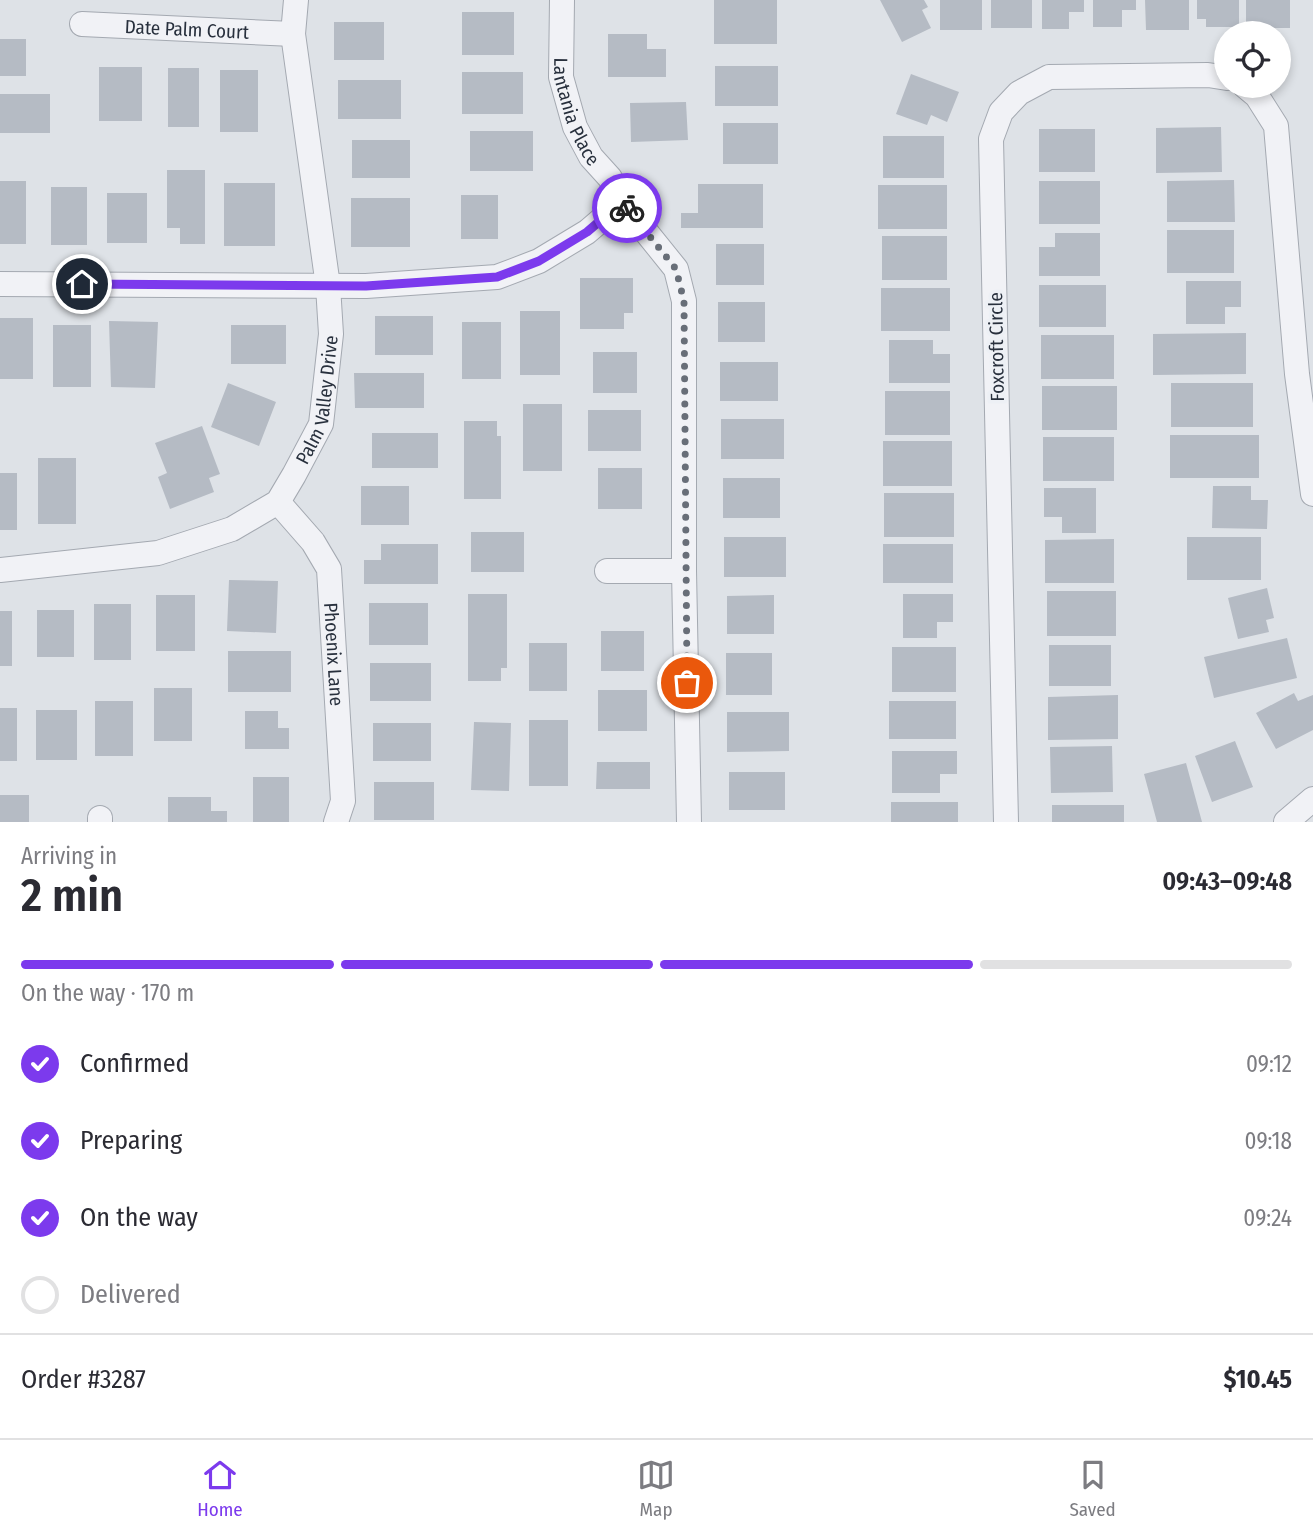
<!DOCTYPE html>
<html lang="en">
<head>
<meta charset="utf-8">
<style>
  body { margin:0; font-family:"Fira Sans Condensed",sans-serif; background:#f2f2f3; color:#2b2b33; height:100vh; display:flex; flex-direction:column; font-size:26px; white-space:nowrap }
  * { box-sizing:border-box; margin:0 }
  p { font-size:23px; color:#7c7c81 }
  .icon { flex:none; width:38px; height:38px; fill:none; stroke:currentColor; stroke-width:2; stroke-linecap:round; stroke-linejoin:round }
  .map { position:relative; height:822px; overflow:hidden }
  .side { display:flex; flex-direction:column; background:#fff; flex:1 }
  .side>* { flex:none }
  .buttons { position:absolute; left:1214px; top:21px; display:grid; gap:14px }
  .buttons a { display:grid; place-items:center; width:77px; height:77px; border-radius:50%; background:#fff; box-shadow:0 4px 10px #0003; font-size:35px }
  .pin { position:absolute; display:grid; place-items:center; width:60px; height:60px; color:#fff; margin:-30px; border:4px solid #fff; border-radius:50%; box-shadow:0 2px 7px #0007 }
  .courier { position:absolute; display:grid; place-items:center; width:70px; height:70px; margin:-35px; border:5px solid #7c3aed; border-radius:50%; background:#fff; color:#222; box-shadow:0 2px 9px #0007 }
  .overview em { font-style:normal; font-weight:600 }
  .overview div { display:flex; flex-direction:column-reverse }
  .overview { display:flex; align-items:center; justify-content:space-between; height:119px; padding:0 21px }
  h1 { font-size:46px; font-weight:600; line-height:52px }
  .bar { display:grid; grid-template-columns:repeat(4,1fr); gap:10px 7px; align-content:center; height:84px; padding:0 21px }
  .bar i { height:9px; border-radius:5px; background:#e1e1e2 }
  .bar .current { background:#7c3aed }
  .bar p { grid-column:span 4 }
  .line { display:flex; align-items:center; gap:18px; padding:0 21px; border-top:2px solid #e1e1e2 }
  .line div { flex:1 }
  ol { padding:0 21px; list-style:none }
  li { display:flex; align-items:center; gap:21px; height:77px }
  li p { margin-inline-start:auto }
  li .icon { padding:7px; border-radius:50%; background:#7c3aed; color:#fff; stroke-width:4 }
  li:last-child { color:#7c7c81 }
  li i { width:38px; height:38px; border:4px solid #e1e1e2; border-radius:50% }
  .dock { display:flex; justify-content:space-around; align-items:center; height:98px; border-top:2px solid #e1e1e2; background:#fff; font-size:19px; color:#7c7c81 }
  .dock a { display:grid; justify-items:center; gap:4px }
  .dock .current { color:#7c3aed }
  .map>svg:first-child { display:block }
</style>
</head>
<body>
<div class="map">
<svg width="1313" height="822" viewBox="0 0 1313 822">
  <rect width="100%" height="100%" fill="#dee2e7"/>
  <!-- building -->
  <path fill="#b5bbc4" d="M 714,0 L 777,0 L 777,44 L 714,44 Z
    M 880,0 L 924,0 L 928,7 L 922,10 L 931,28 L 902,42 Z
    M 940,0 L 982,0 L 982,30 L 940,30 Z
    M 991,0 L 1032,0 L 1032,28 L 991,28 Z
    M 1042,0 L 1084,0 L 1084,12 L 1069,12 L 1069,29 L 1042,29 Z
    M 1093,0 L 1136,0 L 1136,10 L 1122,10 L 1122,27 L 1093,27 Z
    M 1145,0 L 1189,0 L 1189,30 L 1146,30 Z
    M 1197,0 L 1239,0 L 1239,27 L 1206,27 L 1206,19 L 1197,19 Z
    M 1246,0 L 1290,0 L 1290,28 L 1246,28 Z
    M 462,12 L 514,12 L 514,55 L 462,55 Z
    M 334,22 L 384,22 L 384,60 L 334,60 Z
    M 608,34 L 647,34 L 647,49 L 666,49 L 666,77 L 608,77 Z
    M 0,39 L 26,39 L 26,76 L 0,76 Z
    M 715,66 L 778,66 L 778,106 L 715,106 Z
    M 99,67 L 142,67 L 142,121 L 99,121 Z
    M 168,68 L 199,68 L 199,127 L 168,127 Z
    M 220,70 L 258,70 L 258,132 L 220,132 Z
    M 462,72 L 523,72 L 523,114 L 462,114 Z
    M 911,74 L 959,92 L 947,122 L 931,115 L 927,125 L 896,114 Z
    M 338,80 L 401,80 L 401,119 L 338,119 Z
    M 0,94 L 50,94 L 50,133 L 0,133 Z
    M 686,102 L 688,140 L 631,142 L 630,103 Z
    M 723,123 L 778,123 L 778,164 L 723,164 Z
    M 1221,127 L 1222,172 L 1156,173 L 1156,128 Z
    M 1039,129 L 1095,129 L 1095,172 L 1039,172 Z
    M 470,131 L 533,131 L 533,171 L 470,171 Z
    M 883,136 L 944,136 L 944,178 L 883,178 Z
    M 352,140 L 410,140 L 410,178 L 352,178 Z
    M 167,170 L 205,170 L 205,244 L 180,244 L 180,228 L 167,228 Z
    M 1234,180 L 1235,222 L 1167,222 L 1167,181 Z
    M 0,181 L 26,181 L 26,244 L 0,244 Z
    M 1039,181 L 1100,181 L 1100,224 L 1039,224 Z
    M 224,183 L 275,183 L 275,246 L 224,246 Z
    M 698,184 L 763,184 L 763,228 L 681,228 L 681,213 L 698,213 Z
    M 878,185 L 947,185 L 947,229 L 878,229 Z
    M 51,187 L 87,187 L 87,245 L 51,245 Z
    M 107,193 L 147,193 L 147,243 L 107,243 Z
    M 461,195 L 498,195 L 498,239 L 461,239 Z
    M 351,198 L 410,198 L 410,247 L 351,247 Z
    M 1167,230 L 1234,230 L 1234,273 L 1167,273 Z
    M 1055,233 L 1100,233 L 1100,276 L 1039,276 L 1039,247 L 1055,247 Z
    M 882,236 L 947,236 L 947,280 L 882,280 Z
    M 716,244 L 764,244 L 764,285 L 716,285 Z
    M 580,278 L 633,278 L 633,313 L 624,313 L 624,329 L 580,329 Z
    M 1186,281 L 1241,281 L 1241,307 L 1225,307 L 1225,324 L 1186,324 Z
    M 1039,285 L 1106,285 L 1106,327 L 1039,327 Z
    M 881,288 L 950,288 L 950,331 L 881,331 Z
    M 718,302 L 765,302 L 765,342 L 718,342 Z
    M 520,311 L 560,311 L 560,375 L 520,375 Z
    M 375,316 L 433,316 L 433,355 L 375,355 Z
    M 0,318 L 33,318 L 33,379 L 0,379 Z
    M 109,321 L 158,322 L 155,388 L 111,387 Z
    M 462,322 L 501,322 L 501,379 L 462,379 Z
    M 53,325 L 91,325 L 91,387 L 53,387 Z
    M 231,325 L 286,325 L 286,364 L 231,364 Z
    M 1246,333 L 1246,374 L 1153,375 L 1153,334 Z
    M 1041,335 L 1114,335 L 1114,379 L 1041,379 Z
    M 889,340 L 933,340 L 933,354 L 950,354 L 950,383 L 889,383 Z
    M 593,352 L 637,352 L 637,393 L 593,393 Z
    M 720,362 L 778,362 L 778,401 L 720,401 Z
    M 354,373 L 424,373 L 424,408 L 355,408 Z
    M 228,383 L 276,402 L 259,446 L 211,427 Z
    M 1171,383 L 1253,383 L 1253,427 L 1171,427 Z
    M 1042,386 L 1117,386 L 1117,430 L 1042,430 Z
    M 885,391 L 950,391 L 950,435 L 885,435 Z
    M 523,404 L 562,404 L 562,471 L 523,471 Z
    M 588,410 L 641,410 L 641,451 L 588,451 Z
    M 721,419 L 784,419 L 784,459 L 721,459 Z
    M 464,421 L 497,421 L 497,436 L 501,436 L 501,499 L 464,499 Z
    M 202,426 L 220,474 L 209,478 L 214,492 L 170,509 L 158,477 L 167,473 L 155,443 Z
    M 372,433 L 438,433 L 438,468 L 372,468 Z
    M 1170,435 L 1259,435 L 1259,478 L 1170,478 Z
    M 1043,437 L 1114,437 L 1114,481 L 1043,481 Z
    M 883,441 L 952,441 L 952,486 L 883,486 Z
    M 38,458 L 76,458 L 76,524 L 38,524 Z
    M 598,468 L 642,468 L 642,509 L 598,509 Z
    M 0,473 L 17,473 L 17,530 L 0,530 Z
    M 723,478 L 780,478 L 780,518 L 723,518 Z
    M 361,486 L 409,486 L 409,525 L 361,525 Z
    M 1213,486 L 1251,486 L 1251,500 L 1268,500 L 1267,529 L 1212,528 Z
    M 1044,488 L 1096,488 L 1096,533 L 1062,533 L 1062,517 L 1044,517 Z
    M 884,493 L 954,493 L 954,537 L 884,537 Z
    M 471,532 L 524,532 L 524,572 L 471,572 Z
    M 724,537 L 786,537 L 786,577 L 724,577 Z
    M 1187,537 L 1261,537 L 1261,580 L 1187,580 Z
    M 1114,539 L 1114,583 L 1045,583 L 1045,540 Z
    M 381,544 L 438,544 L 438,584 L 364,584 L 364,560 L 381,560 Z
    M 883,544 L 953,544 L 953,583 L 883,583 Z
    M 229,580 L 278,581 L 276,633 L 227,631 Z
    M 1267,588 L 1274,618 L 1266,620 L 1269,632 L 1238,639 L 1228,598 Z
    M 1047,591 L 1116,591 L 1116,636 L 1047,636 Z
    M 468,594 L 507,594 L 507,668 L 501,668 L 501,681 L 468,681 Z
    M 903,594 L 953,594 L 953,622 L 937,622 L 937,638 L 903,638 Z
    M 156,595 L 195,595 L 195,651 L 156,651 Z
    M 774,595 L 774,634 L 727,634 L 727,596 Z
    M 369,603 L 428,603 L 428,645 L 369,645 Z
    M 94,604 L 131,604 L 131,660 L 94,660 Z
    M 37,610 L 74,610 L 74,657 L 37,657 Z
    M 0,611 L 12,611 L 12,666 L 0,666 Z
    M 601,631 L 644,631 L 644,671 L 601,671 Z
    M 1287,638 L 1297,678 L 1214,698 L 1204,657 Z
    M 529,643 L 567,643 L 567,691 L 529,691 Z
    M 1049,645 L 1111,645 L 1111,686 L 1049,686 Z
    M 892,647 L 956,647 L 956,692 L 892,692 Z
    M 228,651 L 291,651 L 291,692 L 228,692 Z
    M 726,653 L 772,653 L 772,695 L 726,695 Z
    M 370,663 L 431,663 L 431,701 L 370,701 Z
    M 154,688 L 192,688 L 192,741 L 154,741 Z
    M 598,690 L 647,690 L 647,731 L 598,731 Z
    M 1294,693 L 1298,701 L 1313,695 L 1313,730 L 1276,749 L 1256,713 Z
    M 1118,695 L 1118,739 L 1048,740 L 1048,697 Z
    M 95,701 L 133,701 L 133,756 L 95,756 Z
    M 889,701 L 956,701 L 956,739 L 889,739 Z
    M 0,708 L 17,708 L 17,761 L 0,761 Z
    M 36,710 L 77,710 L 77,760 L 36,760 Z
    M 245,711 L 278,711 L 278,728 L 289,728 L 289,749 L 245,749 Z
    M 727,712 L 789,712 L 789,751 L 727,752 Z
    M 529,720 L 568,720 L 568,786 L 529,786 Z
    M 474,722 L 511,723 L 509,791 L 471,790 Z
    M 373,723 L 431,723 L 431,761 L 373,761 Z
    M 1235,741 L 1253,787 L 1212,802 L 1195,756 Z
    M 1112,746 L 1113,792 L 1051,793 L 1050,747 Z
    M 892,751 L 957,751 L 957,774 L 940,774 L 940,793 L 892,793 Z
    M 597,762 L 650,762 L 650,789 L 596,789 Z
    M 1186,763 L 1202,822 L 1157,822 L 1144,774 Z
    M 729,772 L 785,772 L 785,810 L 729,810 Z
    M 253,777 L 289,777 L 289,822 L 253,822 Z
    M 374,782 L 434,782 L 434,820 L 374,820 Z
    M 0,795 L 29,795 L 29,822 L 0,822 Z
    M 168,797 L 211,797 L 211,811 L 227,811 L 227,822 L 168,822 Z
    M 891,802 L 958,802 L 958,822 L 891,822 Z
    M 1052,805 L 1124,805 L 1124,822 L 1052,822 Z"/>
  <g fill="none" stroke-linecap="round" stroke-linejoin="round">
    <defs>
      <g id="street">
        <path id="s1" d="M 562,0 L 561,77 L 575,127 L 591,157 L 610,178 L 622,202 L 676,269 L 684,301 L 684,571 L 689,822"/>
        <path id="s2" d="M 82,24 L 293,34"/>
        <path d="M 1245,86 L 1257,96 L 1276,126 L 1297,374 L 1313,494"/>
        <path d="M 0,284 L 366,286 L 497,277 L 539,261 L 587,232 L 622,202"/>
        <path id="s3" d="M 278,502 L 313,542 L 329,569 L 343,801 L 336,822"/>
        <path id="s4" d="M 0,570 L 158,553 L 232,529 L 278,502 L 294,475 L 321,424 L 331,334 L 328,286 L 293,34 L 296,0"/>
        <path d="M 607,571 L 684,571"/>
        <path d="M 100,818 L 100,822"/>
        <path d="M 1006,822 L 991,139 L 1001,112 L 1019,93 L 1049,77 L 1208,75 L 1227,78"/>
        <path d="M 1286,822 L 1313,799"/>
      </g>
    </defs>
    <!-- street casing -->
    <use href="#street" stroke="#a4a9b1" stroke-width="26"/>
    <!-- street -->
    <use href="#street" stroke="#f1f2f6" stroke-width="24"/>
  </g>
  <g fill="none" stroke-linecap="round" stroke-linejoin="round">
    <!-- done -->
    <path stroke="#686e78" stroke-width="7" stroke-dasharray="0 12.6" d="M 627,208 L 676,269 L 684,301 L 687,683"/>
    <!-- route -->
    <path stroke="#7c3aed" stroke-width="9" d="M 82,284 L 366,286 L 497,277 L 539,261 L 587,232 L 622,202 L 627,208"/>
  </g>
  <g text-anchor="middle" stroke-width="7" stroke-linejoin="round" paint-order="stroke">
    <!-- street labels -->
    <g font-size="19" fill="#28303d" stroke="#edf0f5">
      <text dy="7" stroke="none"><textPath href="#s2" startOffset="105">Date Palm Court</textPath></text>
      <text dy="7" stroke="none"><textPath href="#s1" startOffset="114">Lantania Place</textPath></text>
      <text transform="translate(996 347) rotate(-91)" y="7">Foxcroft Circle</text>
      <text dy="7" stroke="none"><textPath href="#s4" startOffset="402">Palm Valley Drive</textPath></text>
      <text dy="7" stroke="none"><textPath href="#s3" startOffset="170">Phoenix Lane</textPath></text>
    </g>
  </g>
</svg>
<div class="buttons">
<a><svg class="icon" aria-label="locate" viewBox="0 0 24 24"><circle cx="12" cy="12" r="6"/><path d="M12 2v4M12 18v4M2 12h4M18 12h4"/></svg></a>
</div>
<div class="pin" style="left:687px;top:683px;background:#ea580c"><svg class="icon" aria-label="bag" viewBox="0 0 24 24"><path d="M5 8h14l-1 12H6zM9 8a3 3 0 0 1 6 0"/></svg></div>
<div class="pin" style="left:82px;top:284px;background:#1f2937"><svg class="icon" aria-label="home" viewBox="0 0 24 24"><path d="M3 11l9-7 9 7M6 9v11h12V9"/></svg></div>
<div class="courier" style="left:627px;top:208px"><svg class="icon" aria-label="bike" viewBox="0 0 24 24"><circle cx="6" cy="16" r="4"/><circle cx="18" cy="16" r="4"/><path d="M6 16l4-8h5l3 8M10 8l3 8H6M13 5h3"/></svg></div>
</div>
<section class="side">
<div class="overview"><div><h1>2 min</h1><p>Arriving in</p></div><em>09:43–09:48</em></div>
<div class="bar"><i class="current"></i><i class="current"></i><i class="current"></i><i></i><p>On the way · 170 m</p></div>
<ol>
<li><svg class="icon" aria-label="check" viewBox="0 0 24 24"><path d="M5 12l5 5 9-10"/></svg>Confirmed<p>09:12</p></li>
<li><svg class="icon" aria-label="check" viewBox="0 0 24 24"><path d="M5 12l5 5 9-10"/></svg>Preparing<p>09:18</p></li>
<li><svg class="icon" aria-label="check" viewBox="0 0 24 24"><path d="M5 12l5 5 9-10"/></svg>On the way<p>09:24</p></li>
<li><i></i>Delivered</li>
</ol>
<div class="line" style="height:91px"><div>Order #3287</div><b>$10.45</b></div>
</section>
<nav class="dock">
<a class="current"><svg class="icon" aria-label="home" viewBox="0 0 24 24"><path d="M3 11l9-7 9 7M6 9v11h12V9"/></svg>Home</a>
<a><svg class="icon" aria-label="map" viewBox="0 0 24 24"><path d="M3 6l6-2 6 2 6-2v14l-6 2-6-2-6 2zM9 4v14M15 6v14"/></svg>Map</a>
<a><svg class="icon" aria-label="saved" viewBox="0 0 24 24"><path d="M7 4h10v16l-5-4-5 4z"/></svg>Saved</a>
</nav>
</body>
</html>
